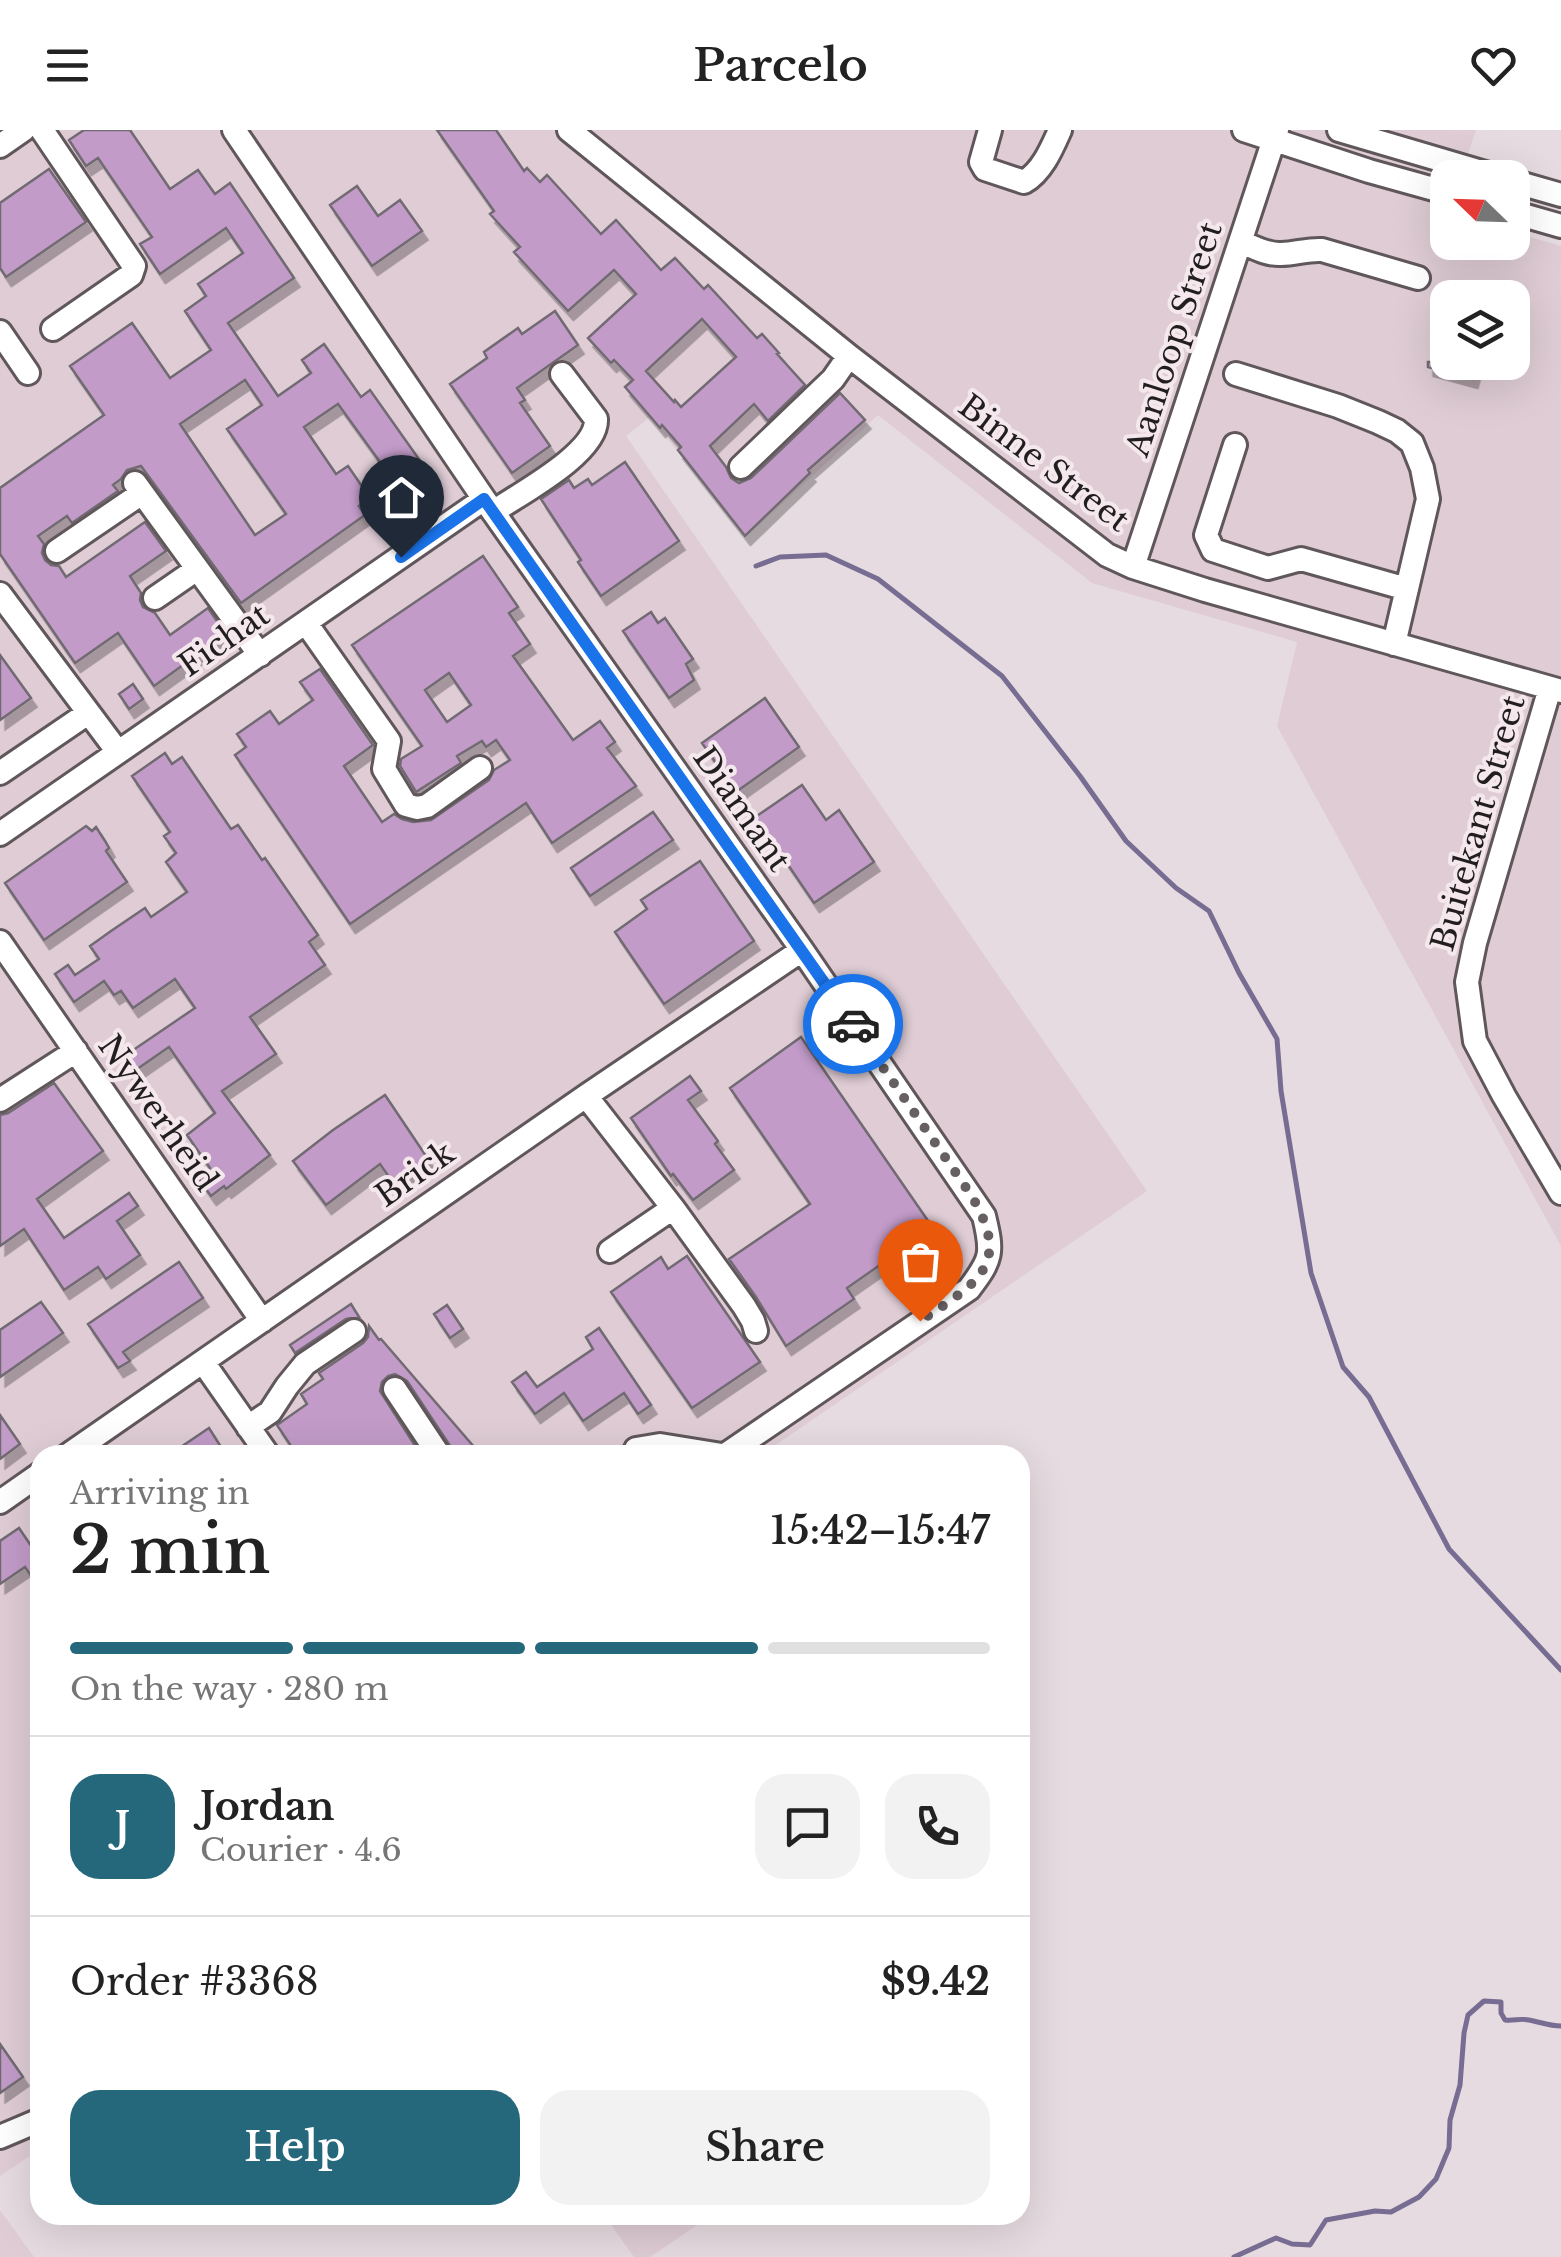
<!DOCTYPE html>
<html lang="en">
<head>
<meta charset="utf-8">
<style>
  body { margin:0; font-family:"Libre Baskerville",serif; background:#f2f2f2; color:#222; height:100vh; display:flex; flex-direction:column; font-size:38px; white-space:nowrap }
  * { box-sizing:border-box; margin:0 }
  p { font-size:32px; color:#767676 }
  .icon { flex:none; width:55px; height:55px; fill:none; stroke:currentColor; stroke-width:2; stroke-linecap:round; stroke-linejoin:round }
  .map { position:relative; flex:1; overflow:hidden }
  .side { position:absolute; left:30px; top:1315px; width:1000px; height:780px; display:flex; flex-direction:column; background:#fff; border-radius:30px; box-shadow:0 10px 40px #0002 }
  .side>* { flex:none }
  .needle { width:65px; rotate:293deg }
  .controls { position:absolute; left:1430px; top:30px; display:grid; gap:20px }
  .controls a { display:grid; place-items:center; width:100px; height:100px; border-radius:20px; background:#fff; box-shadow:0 10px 40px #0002; font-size:50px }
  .pin { position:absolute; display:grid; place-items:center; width:85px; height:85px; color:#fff; margin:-102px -42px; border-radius:50% 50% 50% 0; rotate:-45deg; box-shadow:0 0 10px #0007 }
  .pin .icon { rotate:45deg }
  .courier { position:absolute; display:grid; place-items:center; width:100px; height:100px; margin:-50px; border:8px solid #1a73e8; border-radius:50%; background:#fff; color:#222; box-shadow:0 2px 12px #0007 }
  .overview em { font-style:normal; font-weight:600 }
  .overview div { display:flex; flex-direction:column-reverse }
  .overview { display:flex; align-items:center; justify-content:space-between; height:170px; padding:0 40px }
  h1 { font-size:65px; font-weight:600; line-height:75px }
  .bar { display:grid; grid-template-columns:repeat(4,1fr); gap:15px 10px; align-content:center; height:120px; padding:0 40px }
  .bar i { height:12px; border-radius:8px; background:#e0e0e0 }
  .bar .selected { background:#26687b }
  .bar p { grid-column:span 4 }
  .line { display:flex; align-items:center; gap:25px; padding:0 40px; border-top:2px solid #e0e0e0 }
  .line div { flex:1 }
  .round { display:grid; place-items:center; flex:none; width:105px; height:105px; border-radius:30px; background:#f2f2f2 }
  .action { display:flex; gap:20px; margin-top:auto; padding:20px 40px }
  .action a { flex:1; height:115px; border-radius:30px; background:#26687b; color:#fff; font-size:40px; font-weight:600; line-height:115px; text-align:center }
  .action a+a { background:#f2f2f2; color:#222 }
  header { display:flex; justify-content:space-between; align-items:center; height:130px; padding:0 40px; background:#fff; font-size:45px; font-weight:600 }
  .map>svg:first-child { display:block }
</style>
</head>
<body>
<header><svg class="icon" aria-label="menu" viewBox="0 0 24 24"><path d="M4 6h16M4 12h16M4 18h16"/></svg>Parcelo<svg class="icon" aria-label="heart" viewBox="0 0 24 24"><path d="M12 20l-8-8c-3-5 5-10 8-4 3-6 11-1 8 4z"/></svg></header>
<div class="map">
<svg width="1561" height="2127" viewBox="0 0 1561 2127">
  <defs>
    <filter id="shadow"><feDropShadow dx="5.5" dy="9" stdDeviation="0" flood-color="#0004"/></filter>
  </defs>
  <rect width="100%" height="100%" fill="#e6dbe0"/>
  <!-- built -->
  <path fill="#dfccd5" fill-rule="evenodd" d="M 0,0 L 1476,0 L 1460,47 L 1448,48 L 1448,112 L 1512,112 L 1513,102 L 1561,116 L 1561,1116 L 1277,596 L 1297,512 L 1092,453 L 878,285 L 746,407 L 650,287 L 626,306 L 1147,1061 L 761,1325 L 40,1325 L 40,2019 L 0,2046 ZM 1448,168 L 1512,168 L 1512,232 L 1448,232 Z
    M 0,2080 L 34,2127 L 0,2127 Z
    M 604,2085 L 712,2085 L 650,2127 L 634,2127 Z"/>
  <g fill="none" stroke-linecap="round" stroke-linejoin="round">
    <!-- stream -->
    <path stroke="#776c91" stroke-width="5" d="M 756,436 L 780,427 L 826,425 L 878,449 L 1002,546 L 1080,646 L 1126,711 L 1176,758 L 1209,781 L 1239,843 L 1277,909 L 1281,961 L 1311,1143 L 1343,1237 L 1369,1267 L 1449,1419 L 1561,1540
      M 1234,2127 L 1276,2108 L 1292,2114 L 1310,2115 L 1326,2090 L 1375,2081 L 1391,2082 L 1419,2067 L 1436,2049 L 1449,2018 L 1450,1990 L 1460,1955 L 1464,1903 L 1468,1885 L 1484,1871 L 1501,1872 L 1501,1883 L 1505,1890 C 1514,1891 1521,1888 1529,1890 C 1540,1892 1549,1896 1561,1896"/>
  </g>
  <!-- building -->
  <path fill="#c29bc8" stroke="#716b72" stroke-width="2.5" fill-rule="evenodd" filter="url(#shadow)" d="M 84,0 L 130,0 L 170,59 L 198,40 L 215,64 L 230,53 L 294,148 L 228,193 L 278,266 L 311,243 L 302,230 L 324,214 L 361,267 L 370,260 L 428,342 L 401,361 L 338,274 L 304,297 L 336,344 L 348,336 L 370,368 L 359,376 L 365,385 L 241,473 L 141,336 L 127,340 L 121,349 L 113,355 L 118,361 L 72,393 L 67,386 L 38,406 L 44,414 L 42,423 L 45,430 L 51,435 L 59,436 L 66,447 L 145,392 L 166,421 L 130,446 L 141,463 L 140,470 L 143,477 L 155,483 L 170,505 L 208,478 L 226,504 L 154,556 L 118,503 L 75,533 L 0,424 L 0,358 L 104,285 L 70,236 L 132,193 L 170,248 L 211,220 L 185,181 L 206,166 L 198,154 L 243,123 L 226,98 L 160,144 L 140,114 L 152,107 L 98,28 L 86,36 L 69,10 ZM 245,250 L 262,275 L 227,299 L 286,384 L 255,405 L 180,294 Z
    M 437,0 L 496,0 L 524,41 L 527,38 L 540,52 L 547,45 L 601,104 L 616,90 L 661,140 L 675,128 L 704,159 L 708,155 L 757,208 L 762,204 L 779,223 L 777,224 L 805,255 L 768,291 L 754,274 L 710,316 L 726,337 L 731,348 L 739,353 L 751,348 L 840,263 L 865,290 L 808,340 L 810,343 L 745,406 L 678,320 L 681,317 L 662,295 L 660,298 L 625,257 L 633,250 L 614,230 L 611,233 L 588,208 L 636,164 L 614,140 L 568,181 L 514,122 L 520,117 L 490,84 L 494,81 ZM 702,189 L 736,227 L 681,277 L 675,270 L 674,272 L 646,241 Z
    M 49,39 L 86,92 L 6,147 L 0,138 L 0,73 Z
    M 357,56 L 378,86 L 400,70 L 422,101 L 372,136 L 330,75 Z
    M 555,181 L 578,215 L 517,258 L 525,270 L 520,273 L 550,316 L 512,343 L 450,254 L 487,228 L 484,222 L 518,198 L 522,204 Z
    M 1428,232 L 1477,232 L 1472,249 L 1428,237 Z
    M 625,332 L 679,411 L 601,466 L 578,432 L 581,430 L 541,369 L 569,350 L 574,358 L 588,349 L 592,355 Z
    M 483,426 L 518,477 L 509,483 L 530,514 L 513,526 L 573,610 L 600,591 L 615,612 L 607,618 L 636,656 L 552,713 L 526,673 L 350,794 L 235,625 L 246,617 L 237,604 L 270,581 L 279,594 L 313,570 L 300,552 L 320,539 L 373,615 L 344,636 L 382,692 L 394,684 L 402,689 L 413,692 L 431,690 L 489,650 L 494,640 L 510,630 L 496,610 L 486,617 L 482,611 L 457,626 L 461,633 L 416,662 L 400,636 L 401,629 L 422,616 L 352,515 ZM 449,543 L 471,575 L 447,592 L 425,560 Z
    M 651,482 L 658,493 L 665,488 L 693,529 L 686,534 L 694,550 L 669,568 L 623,501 Z
    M 0,525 L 31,568 L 0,590 Z
    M 133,554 L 143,569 L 129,579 L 119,564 Z
    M 765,568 L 799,617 L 736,662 L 702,613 Z
    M 165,623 L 172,634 L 182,627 L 231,699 L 238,695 L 262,730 L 265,728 L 318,805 L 309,812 L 325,835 L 250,887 L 276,924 L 222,961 L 270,1025 L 226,1059 L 224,1056 L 211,1066 L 198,1048 L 210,1038 L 187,1005 L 215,983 L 169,917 L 130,944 L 120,929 L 195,878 L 175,849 L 133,878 L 121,861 L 114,865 L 104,851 L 74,872 L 55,844 L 68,835 L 75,845 L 99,829 L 90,816 L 111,801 L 145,778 L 151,787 L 187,762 L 166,732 L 176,723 L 164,706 L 170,702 L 132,646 Z
    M 802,655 L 826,690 L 839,680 L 874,732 L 814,773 L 765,701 L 761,704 L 751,690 Z
    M 653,682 L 673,710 L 590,766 L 571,738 Z
    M 86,696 L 92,701 L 96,697 L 105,711 L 109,718 L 106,721 L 127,752 L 44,810 L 5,753 Z
    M 700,731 L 754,811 L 664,874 L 615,802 L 647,779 L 641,770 Z
    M 801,907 L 933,1098 L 847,1158 L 854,1169 L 786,1216 L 756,1167 L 729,1129 L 810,1074 L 730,958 Z
    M 690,946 L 701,961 L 688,970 L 718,1011 L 715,1014 L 734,1040 L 693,1070 L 673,1044 L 671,1046 L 631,988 Z
    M 54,953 L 103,1021 L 37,1069 L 64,1108 L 129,1063 L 138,1076 L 117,1091 L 140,1125 L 106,1149 L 98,1137 L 64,1160 L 24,1099 L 0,1116 L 0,985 L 8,983 Z
    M 385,965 L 430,1032 L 396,1057 L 380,1034 L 326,1075 L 293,1031 L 333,1000 Z
    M 687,1126 L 760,1232 L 692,1278 L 611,1162 L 661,1127 L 668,1139 Z
    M 179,1132 L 203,1168 L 123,1222 L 130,1231 L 118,1238 L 88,1194 Z
    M 41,1172 L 63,1203 L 0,1247 L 0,1200 Z
    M 351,1174 L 359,1187 L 346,1189 L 295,1223 L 290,1215 Z
    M 447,1175 L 463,1199 L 450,1208 L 434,1184 Z
    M 369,1196 L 379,1210 L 381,1209 L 481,1325 L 454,1325 L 451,1317 L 407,1251 L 395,1244 L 388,1246 L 382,1252 L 380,1261 L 421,1325 L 297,1325 L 277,1295 L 307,1274 L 301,1264 L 323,1249 L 319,1243 L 363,1213 L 368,1207 Z
    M 599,1198 L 651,1275 L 638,1284 L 624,1263 L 583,1291 L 564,1263 L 535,1284 L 512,1252 L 526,1242 L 537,1257 L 593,1219 L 586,1207 Z
    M 0,1285 L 20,1314 L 0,1329 Z
    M 209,1298 L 226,1325 L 169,1325 Z
    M 19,1398 L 40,1429 L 40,1459 L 25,1437 L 0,1454 L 0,1411 Z
    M 0,1914 L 23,1947 L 0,1963 Z"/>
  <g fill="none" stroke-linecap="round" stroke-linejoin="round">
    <defs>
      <path id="minor" d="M 42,0 L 134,136 L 131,145 L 53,199
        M 234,0 L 484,369 L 802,820 L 984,1086 C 993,1123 992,1129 969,1159 L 725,1325
        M 569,0 L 849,226 L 1107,425 L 1133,437 L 1205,460 L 1561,561
        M 990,0 L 981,32 L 985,39 L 1024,52 C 1042,42 1052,18 1060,0
        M 1244,0 L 1369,41 L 1448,63
        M 1339,0 L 1502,48
        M 0,16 L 23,0
        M 1512,51 L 1561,65
        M 1512,82 L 1561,96
        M 1241,112 C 1253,117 1267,125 1281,124 C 1295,124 1308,119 1322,120 L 1418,148
        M 0,202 L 28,243
        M 1236,244 L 1338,276 L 1378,292 L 1397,301 L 1412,313 L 1422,338 L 1428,369 L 1394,514
        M 1235,315 L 1206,405 L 1213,420 L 1268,438 L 1301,429 L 1407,459
        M 741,337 L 833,249 L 849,226
        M 135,353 L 260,525
        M 493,382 C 519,364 598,323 596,289 L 562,244
        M 57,421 L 142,363
        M 1133,437 L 1277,0
        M 0,464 L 118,622
        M 155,468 L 197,439
        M 306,493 L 389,611 L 384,639 L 406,675 L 417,678 L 427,676 L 480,638
        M 1550,558 L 1475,813 L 1467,852 L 1475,911 L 1504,966 L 1561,1063
        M 0,643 L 88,583
        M 0,704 L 484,369
        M 0,812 L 262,1191
        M 586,966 L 673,1078 L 744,1176 L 753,1191 L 756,1201
        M 0,970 L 76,921
        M 610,1121 L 673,1078
        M 203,1232 L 268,1325
        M 395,1259 L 439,1325
        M 248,1297 L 270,1282 L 287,1256 L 305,1234 L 354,1201
        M 636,1319 L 660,1315 L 722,1325
        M 68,1325 L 586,966 L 802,820
        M 0,1372 L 40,1344
        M 0,2007 L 40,1990"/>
    </defs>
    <!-- minor casing -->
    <use href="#minor" stroke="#60575b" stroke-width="28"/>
    <!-- minor -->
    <use href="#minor" stroke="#fff" stroke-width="22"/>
  </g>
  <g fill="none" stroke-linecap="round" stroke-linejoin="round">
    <!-- done -->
    <path stroke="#676063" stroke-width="10" stroke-dasharray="0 18" d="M 853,894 L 969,1062 C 1014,1134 979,1152 920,1191"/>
    <!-- route -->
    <path stroke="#1a73e8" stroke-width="12" d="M 401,427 L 484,369 L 853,894"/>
  </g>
  <g text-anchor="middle" stroke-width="8" stroke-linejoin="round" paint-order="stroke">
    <!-- street labels -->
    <g font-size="32" fill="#221e20" stroke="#f4e8ed">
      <text transform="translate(1174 209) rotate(-72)" y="11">Aanloop Street</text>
      <text transform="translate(1044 333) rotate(37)" y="11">Binne Street</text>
      <text transform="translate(224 510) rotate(-35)" y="11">Fichat</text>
      <text transform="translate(742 679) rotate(55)" y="11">Diamant</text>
      <text transform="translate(1478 693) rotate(-74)" y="11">Buitekant Street</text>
      <text transform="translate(158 983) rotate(55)" y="11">Nywerheid</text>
      <text transform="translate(415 1044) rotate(-35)" y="11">Brick</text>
    </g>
  </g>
</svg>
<div class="controls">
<a><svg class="needle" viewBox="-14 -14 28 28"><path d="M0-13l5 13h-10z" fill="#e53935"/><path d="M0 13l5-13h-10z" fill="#767676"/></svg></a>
<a><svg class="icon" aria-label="layers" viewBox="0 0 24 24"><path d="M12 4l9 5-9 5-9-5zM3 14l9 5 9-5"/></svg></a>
</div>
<div class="pin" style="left:920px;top:1191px;background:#ea580c"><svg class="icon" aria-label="bag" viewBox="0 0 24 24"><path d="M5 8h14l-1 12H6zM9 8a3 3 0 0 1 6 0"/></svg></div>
<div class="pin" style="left:401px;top:427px;background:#1f2937"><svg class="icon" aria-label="home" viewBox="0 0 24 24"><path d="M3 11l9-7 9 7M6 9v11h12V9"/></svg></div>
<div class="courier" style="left:853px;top:894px"><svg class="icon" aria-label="car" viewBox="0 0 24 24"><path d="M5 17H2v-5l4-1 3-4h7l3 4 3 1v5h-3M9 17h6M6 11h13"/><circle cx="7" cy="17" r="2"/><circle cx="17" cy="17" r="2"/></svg></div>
<section class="side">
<div class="overview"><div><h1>2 min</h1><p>Arriving in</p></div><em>15:42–15:47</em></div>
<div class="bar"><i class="selected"></i><i class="selected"></i><i class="selected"></i><i></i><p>On the way · 280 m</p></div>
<div class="line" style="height:180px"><b class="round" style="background:#26687b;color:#fff">J</b><div><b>Jordan</b><p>Courier · 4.6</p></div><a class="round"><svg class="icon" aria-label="chat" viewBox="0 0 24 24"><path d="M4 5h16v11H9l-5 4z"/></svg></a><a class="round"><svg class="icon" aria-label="phone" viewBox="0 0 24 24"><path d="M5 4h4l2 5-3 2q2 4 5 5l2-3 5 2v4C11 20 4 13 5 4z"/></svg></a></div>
<div class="line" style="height:130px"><div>Order #3368</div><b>$9.42</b></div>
<div class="action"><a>Help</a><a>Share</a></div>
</section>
</div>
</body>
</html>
